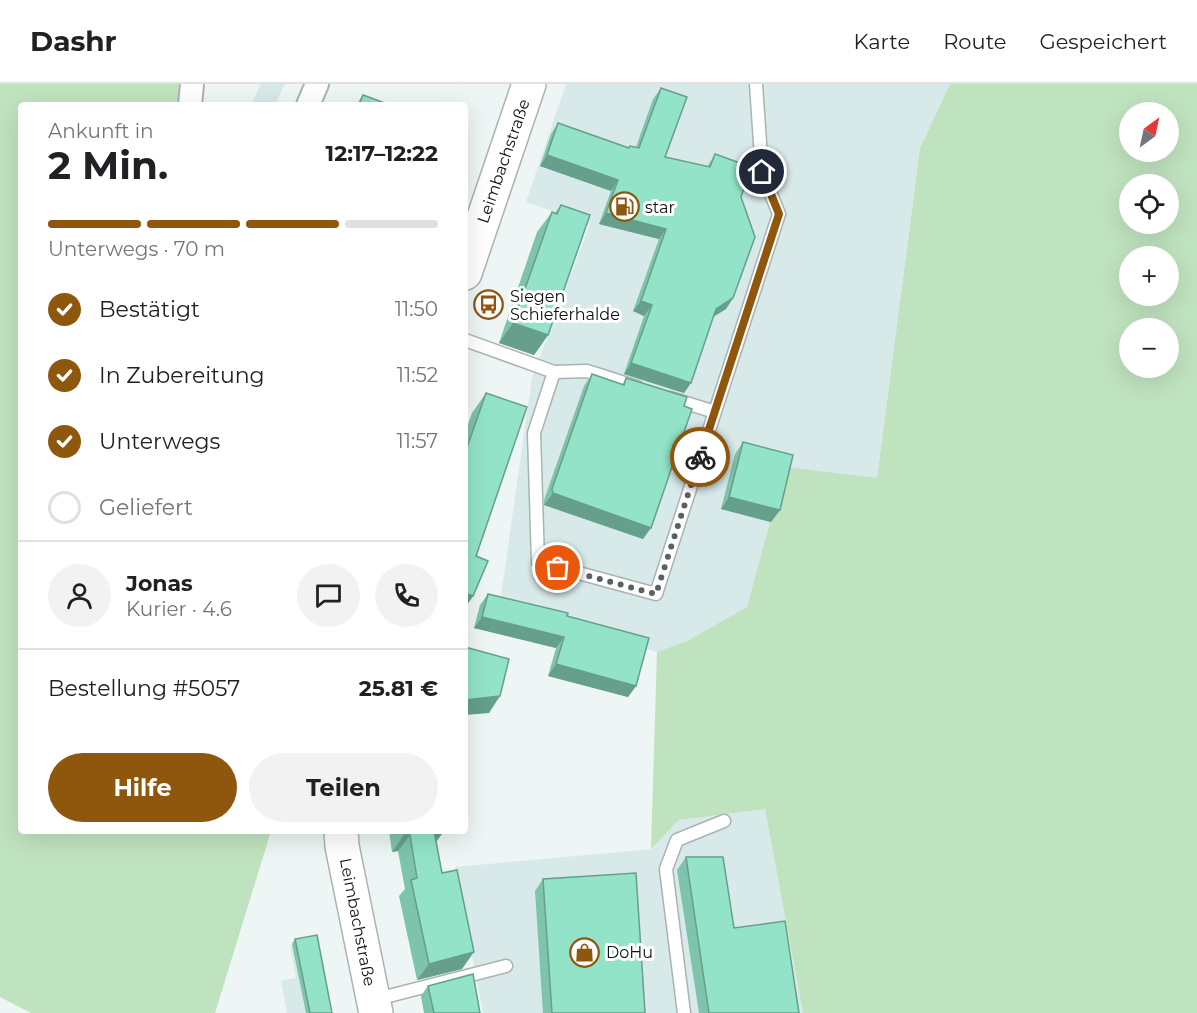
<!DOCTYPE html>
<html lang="de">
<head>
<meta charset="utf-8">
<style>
  body { margin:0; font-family:Montserrat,sans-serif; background:#f2f2f2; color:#202124; height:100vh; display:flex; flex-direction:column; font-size:22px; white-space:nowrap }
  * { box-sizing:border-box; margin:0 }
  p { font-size:20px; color:#757577 }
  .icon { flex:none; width:33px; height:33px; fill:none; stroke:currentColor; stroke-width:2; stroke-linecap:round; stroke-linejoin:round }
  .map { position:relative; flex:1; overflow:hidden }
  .details { position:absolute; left:18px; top:18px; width:450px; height:732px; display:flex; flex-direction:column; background:#fff; border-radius:6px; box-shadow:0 6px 24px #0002 }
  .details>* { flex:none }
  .needle { width:39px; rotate:33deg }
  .fabs { position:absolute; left:1119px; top:18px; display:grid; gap:12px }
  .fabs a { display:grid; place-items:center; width:60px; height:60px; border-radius:50%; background:#fff; box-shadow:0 6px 24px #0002; font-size:30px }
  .pin { position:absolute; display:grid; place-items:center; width:51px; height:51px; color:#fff; margin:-26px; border:3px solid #fff; border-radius:50%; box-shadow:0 2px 6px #0007 }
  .courier { position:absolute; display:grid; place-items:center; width:60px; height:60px; margin:-30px; border:4px solid #8e570d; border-radius:50%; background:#fff; color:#222; box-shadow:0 2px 8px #0007 }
  .head em { font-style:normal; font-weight:700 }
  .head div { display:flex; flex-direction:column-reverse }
  .head { display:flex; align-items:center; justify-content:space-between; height:102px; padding:0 30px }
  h1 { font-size:39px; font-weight:700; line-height:45px }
  .bar { display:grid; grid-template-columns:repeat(4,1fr); gap:9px 6px; align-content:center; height:72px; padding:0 30px }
  .bar i { height:8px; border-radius:4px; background:#e0e0e0 }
  .bar .on { background:#8e570d }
  .bar p { grid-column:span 4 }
  .line { display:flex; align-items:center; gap:15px; padding:0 30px; border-top:2px solid #e0e0e0 }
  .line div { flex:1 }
  .round { display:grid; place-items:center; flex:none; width:63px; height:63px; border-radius:32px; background:#f2f2f2 }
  ol { padding:0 30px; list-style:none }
  li { display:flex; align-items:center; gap:18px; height:66px }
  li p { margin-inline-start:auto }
  li .icon { padding:6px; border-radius:50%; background:#8e570d; color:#fff; stroke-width:4 }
  li:last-child { color:#757577 }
  li i { width:33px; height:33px; border:3px solid #e0e0e0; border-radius:50% }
  .cta { display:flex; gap:12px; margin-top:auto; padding:12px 30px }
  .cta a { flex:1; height:69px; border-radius:36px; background:#8e570d; color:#fff; font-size:24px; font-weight:700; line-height:69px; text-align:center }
  .cta a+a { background:#f2f2f2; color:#202124 }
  header { display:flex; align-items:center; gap:36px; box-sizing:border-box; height:84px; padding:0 30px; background:#fff; border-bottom:2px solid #e0e0e0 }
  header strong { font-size:28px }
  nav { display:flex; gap:33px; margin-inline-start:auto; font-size:21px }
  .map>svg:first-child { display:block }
</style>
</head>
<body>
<header>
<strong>Dashr</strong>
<nav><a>Karte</a><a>Route</a><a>Gespeichert</a></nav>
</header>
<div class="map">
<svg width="1197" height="929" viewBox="0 0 1197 929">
  <rect width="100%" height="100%" fill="#edf5f5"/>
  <!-- built -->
  <path fill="#d8e9e9" d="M 261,0 L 285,0 L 275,21 L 251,21 Z
    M 566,0 L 950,0 L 920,64 L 877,394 L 771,438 L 747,523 L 687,557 L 657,568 L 499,526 L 532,294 L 590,140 L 526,118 Z
    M 765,725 L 803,929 L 483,929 L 455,783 L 651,765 L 679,736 Z
    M 315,856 L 329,929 L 287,929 L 281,897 L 296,894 L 290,861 Z"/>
  <!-- green -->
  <path fill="#c0e3bf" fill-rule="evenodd" d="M 0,0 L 180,0 L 177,21 L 21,21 L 21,747 L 271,747 L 215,929 L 31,929 L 0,913 Z
    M 950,0 L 1197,0 L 1197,929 L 803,929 L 765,725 L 679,736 L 651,765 L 657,568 L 687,557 L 747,523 L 785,383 L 877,394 L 920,64 ZM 1130,28 L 1168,28 L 1168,68 L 1130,68 ZM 1130,100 L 1168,100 L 1168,140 L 1130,140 ZM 1130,172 L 1168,172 L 1168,212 L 1130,212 ZM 1130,244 L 1168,244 L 1168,284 L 1130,284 Z"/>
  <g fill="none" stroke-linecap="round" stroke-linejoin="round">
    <defs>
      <path id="lane" d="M 465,256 L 554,288 L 587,287 L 637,303
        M 554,288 L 534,349 L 538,478 L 656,510 L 779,130 L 762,88 L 756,0
        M 670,314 L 715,328
        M 373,916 L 506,882
        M 684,929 L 666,785 L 677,756 L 724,737"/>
      <path id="street" d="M 190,21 L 192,0
        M 308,21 L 317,0"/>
      <path id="secondary" d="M 465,189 L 529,0
        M 341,747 L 342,762 L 376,929"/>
    </defs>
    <!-- lane casing -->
    <use href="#lane" stroke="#abb3b2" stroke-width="15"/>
    <!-- street casing -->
    <use href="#street" stroke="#abb3b2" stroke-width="26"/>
    <!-- secondary casing -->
    <use href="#secondary" stroke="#abb3b2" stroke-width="36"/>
    <!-- lane -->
    <use href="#lane" stroke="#fff" stroke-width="12"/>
    <!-- street -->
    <use href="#street" stroke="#fff" stroke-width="22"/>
    <!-- secondary -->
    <use href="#secondary" stroke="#fff" stroke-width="33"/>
  </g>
  <!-- wall -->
  <path fill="#7ec3ab" d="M 661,4 L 665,73 L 707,83 L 715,70 L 741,113 L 733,214 L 726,225 L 713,233 L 684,309 L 624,290 L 644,232 L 633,227 L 659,155 L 599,140 L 611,107 L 540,82 L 551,50 L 558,39 L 628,64 L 630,62 L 636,63 L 653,15 Z
    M 363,11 L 390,21 L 356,21 Z
    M 561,121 L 548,251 L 534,271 L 499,259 L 537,148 L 552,128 L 555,129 Z
    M 592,290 L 622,301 L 626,294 L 684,322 L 643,455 L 544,421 L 544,416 L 584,302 Z
    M 486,309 L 473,512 L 465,524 L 465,348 L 472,329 Z
    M 743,358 L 780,426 L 771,438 L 721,425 L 735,370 Z
    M 488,510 L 567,532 L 636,602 L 628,613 L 548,592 L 556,564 L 474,544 L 480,521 Z
    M 389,747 L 444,747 L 436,758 L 442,789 L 462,885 L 417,896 L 399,812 L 405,805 L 398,767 L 392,768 Z
    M 686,773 L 734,844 L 799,929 L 699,929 L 677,786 Z
    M 543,795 L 645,929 L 543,929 L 535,807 Z
    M 295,855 L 332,929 L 306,929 L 292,860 Z
    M 428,902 L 480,929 L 424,929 L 421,912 Z"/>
  <!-- shaded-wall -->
  <path fill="#669f8b" d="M 547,71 L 618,96 L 611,107 L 540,82 Z
    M 606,129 L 666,145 L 659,155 L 599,140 Z
    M 733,214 L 726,225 L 708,236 L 716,225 Z
    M 641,217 L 652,221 L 644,232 L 633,227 Z
    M 513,239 L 548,251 L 534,271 L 499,259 Z
    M 631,279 L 691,299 L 684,309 L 624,290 Z
    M 553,409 L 651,444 L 643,455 L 544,421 Z
    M 729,413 L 780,426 L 771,438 L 721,425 Z
    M 465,509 L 473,512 L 465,524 Z
    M 482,533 L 564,553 L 556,564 L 474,544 Z
    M 556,580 L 636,602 L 628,613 L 548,592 Z
    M 500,612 L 489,629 L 465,631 L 465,616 Z
    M 434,747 L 444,747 L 433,762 Z
    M 404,751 L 410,751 L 398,767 L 392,768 Z
    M 474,868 L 462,885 L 417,896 L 429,880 Z"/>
  <!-- building -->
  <path fill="#92e3c7" stroke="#669f8b" stroke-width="1.5" d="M 661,4 L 687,13 L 665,73 L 710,83 L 715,70 L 751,83 L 741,113 L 755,153 L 733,214 L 716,225 L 691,299 L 631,279 L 652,221 L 641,217 L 666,145 L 606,129 L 618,96 L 547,71 L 558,39 L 629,64 L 630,62 L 639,64 Z
    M 363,11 L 390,21 L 359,21 Z
    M 561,121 L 590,131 L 548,251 L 513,239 L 552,128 L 557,130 Z
    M 592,290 L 624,301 L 626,294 L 687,313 L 684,322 L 692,325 L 651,444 L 553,409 L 552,405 Z
    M 486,309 L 527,323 L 476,472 L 488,477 L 473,512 L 465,509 L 465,369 Z
    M 743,358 L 793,371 L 780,426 L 729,413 Z
    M 488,510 L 568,529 L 567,532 L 649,554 L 636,602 L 556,580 L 564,553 L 482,533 Z
    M 465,563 L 509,575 L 500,612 L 465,616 Z
    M 403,747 L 436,747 L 434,747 L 442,789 L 457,786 L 474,868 L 429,880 L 411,796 L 417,794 L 410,751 L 404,751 Z
    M 686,773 L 723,773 L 734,844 L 785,837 L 799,929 L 709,929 Z
    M 636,789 L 645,929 L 552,929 L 543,795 Z
    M 317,851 L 332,929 L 310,929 L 295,855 Z
    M 473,890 L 480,929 L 434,929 L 428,902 Z"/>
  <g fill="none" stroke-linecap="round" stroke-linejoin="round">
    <!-- done -->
    <path stroke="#5b6060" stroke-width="6" stroke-dasharray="0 10.8" d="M 558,484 L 656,510 L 700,373"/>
    <!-- route -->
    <path stroke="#8e570d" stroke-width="8" d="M 700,373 L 779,130 L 762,88"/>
  </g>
  <!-- icons -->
  <defs>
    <symbol id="fuel-ring" viewBox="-11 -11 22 22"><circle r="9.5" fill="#fff" stroke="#8e570d" stroke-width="1.5"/><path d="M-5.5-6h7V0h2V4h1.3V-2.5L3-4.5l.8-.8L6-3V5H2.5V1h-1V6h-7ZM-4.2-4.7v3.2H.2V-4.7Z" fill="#8e570d"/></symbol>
    <symbol id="bus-ring" viewBox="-11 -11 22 22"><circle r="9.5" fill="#fff" stroke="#8e570d" stroke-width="1.5"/><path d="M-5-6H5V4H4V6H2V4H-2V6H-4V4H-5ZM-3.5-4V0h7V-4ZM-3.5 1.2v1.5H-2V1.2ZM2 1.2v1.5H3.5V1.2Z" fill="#8e570d"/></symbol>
    <symbol id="shop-ring" viewBox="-11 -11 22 22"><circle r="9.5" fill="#fff" stroke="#8e570d" stroke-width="1.5"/><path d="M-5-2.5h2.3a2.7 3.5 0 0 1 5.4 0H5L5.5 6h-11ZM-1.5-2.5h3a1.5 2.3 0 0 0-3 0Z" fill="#8e570d"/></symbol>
  </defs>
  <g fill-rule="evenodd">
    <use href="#fuel-ring" x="608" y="106" width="33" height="33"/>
    <use href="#bus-ring" x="472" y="204" width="33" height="33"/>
    <use href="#shop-ring" x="568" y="852" width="33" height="33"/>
  </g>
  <g text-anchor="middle" stroke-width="6" stroke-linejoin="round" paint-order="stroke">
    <!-- street labels -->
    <g font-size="16" fill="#0d1010" stroke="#fff">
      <text transform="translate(503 77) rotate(-71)" y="6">Leimbachstraße</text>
      <text transform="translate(358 838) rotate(79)" y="6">Leimbachstraße</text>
    </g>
    <!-- poi labels -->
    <g font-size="16" fill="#0d1010" stroke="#fff" text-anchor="start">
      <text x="645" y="129">star</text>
      <text x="510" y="218">Siegen<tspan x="510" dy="18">Schieferhalde</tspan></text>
      <text x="606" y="874">DoHu</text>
    </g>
  </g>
</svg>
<div class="fabs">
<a><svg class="needle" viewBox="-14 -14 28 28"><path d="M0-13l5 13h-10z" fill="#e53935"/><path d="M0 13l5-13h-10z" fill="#757577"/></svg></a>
<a><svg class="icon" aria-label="locate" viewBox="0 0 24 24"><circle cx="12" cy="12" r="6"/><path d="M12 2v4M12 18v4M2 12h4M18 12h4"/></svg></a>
<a>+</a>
<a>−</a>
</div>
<div class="pin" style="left:558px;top:484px;background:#ea580c"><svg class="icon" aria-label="bag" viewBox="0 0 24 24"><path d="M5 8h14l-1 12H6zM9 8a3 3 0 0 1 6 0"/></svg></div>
<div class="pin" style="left:762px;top:88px;background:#1f2937"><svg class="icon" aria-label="home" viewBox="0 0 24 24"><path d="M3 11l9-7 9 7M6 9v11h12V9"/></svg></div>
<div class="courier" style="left:700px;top:373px"><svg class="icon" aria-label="bike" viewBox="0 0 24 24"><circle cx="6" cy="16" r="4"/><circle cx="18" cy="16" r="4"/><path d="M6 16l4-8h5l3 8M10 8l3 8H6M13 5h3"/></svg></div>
<section class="details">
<div class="head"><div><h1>2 Min.</h1><p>Ankunft in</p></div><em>12:17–12:22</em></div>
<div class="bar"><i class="on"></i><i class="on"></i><i class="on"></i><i></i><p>Unterwegs · 70 m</p></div>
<ol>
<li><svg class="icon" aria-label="check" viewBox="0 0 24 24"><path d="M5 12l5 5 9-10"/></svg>Bestätigt<p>11:50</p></li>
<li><svg class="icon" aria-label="check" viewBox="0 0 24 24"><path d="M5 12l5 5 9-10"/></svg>In Zubereitung<p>11:52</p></li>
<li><svg class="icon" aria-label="check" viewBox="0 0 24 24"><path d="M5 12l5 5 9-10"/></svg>Unterwegs<p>11:57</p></li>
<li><i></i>Geliefert</li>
</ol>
<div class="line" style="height:108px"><a class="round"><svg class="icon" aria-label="person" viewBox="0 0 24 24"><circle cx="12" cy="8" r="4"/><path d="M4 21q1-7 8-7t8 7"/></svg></a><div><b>Jonas</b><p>Kurier · 4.6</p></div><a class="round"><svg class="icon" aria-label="chat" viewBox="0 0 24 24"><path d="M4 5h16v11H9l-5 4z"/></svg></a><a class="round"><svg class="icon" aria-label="phone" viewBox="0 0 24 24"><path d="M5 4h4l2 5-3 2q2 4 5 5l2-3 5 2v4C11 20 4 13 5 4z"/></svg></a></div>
<div class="line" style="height:78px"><div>Bestellung #5057</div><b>25.81 €</b></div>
<div class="cta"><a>Hilfe</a><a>Teilen</a></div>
</section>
</div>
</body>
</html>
